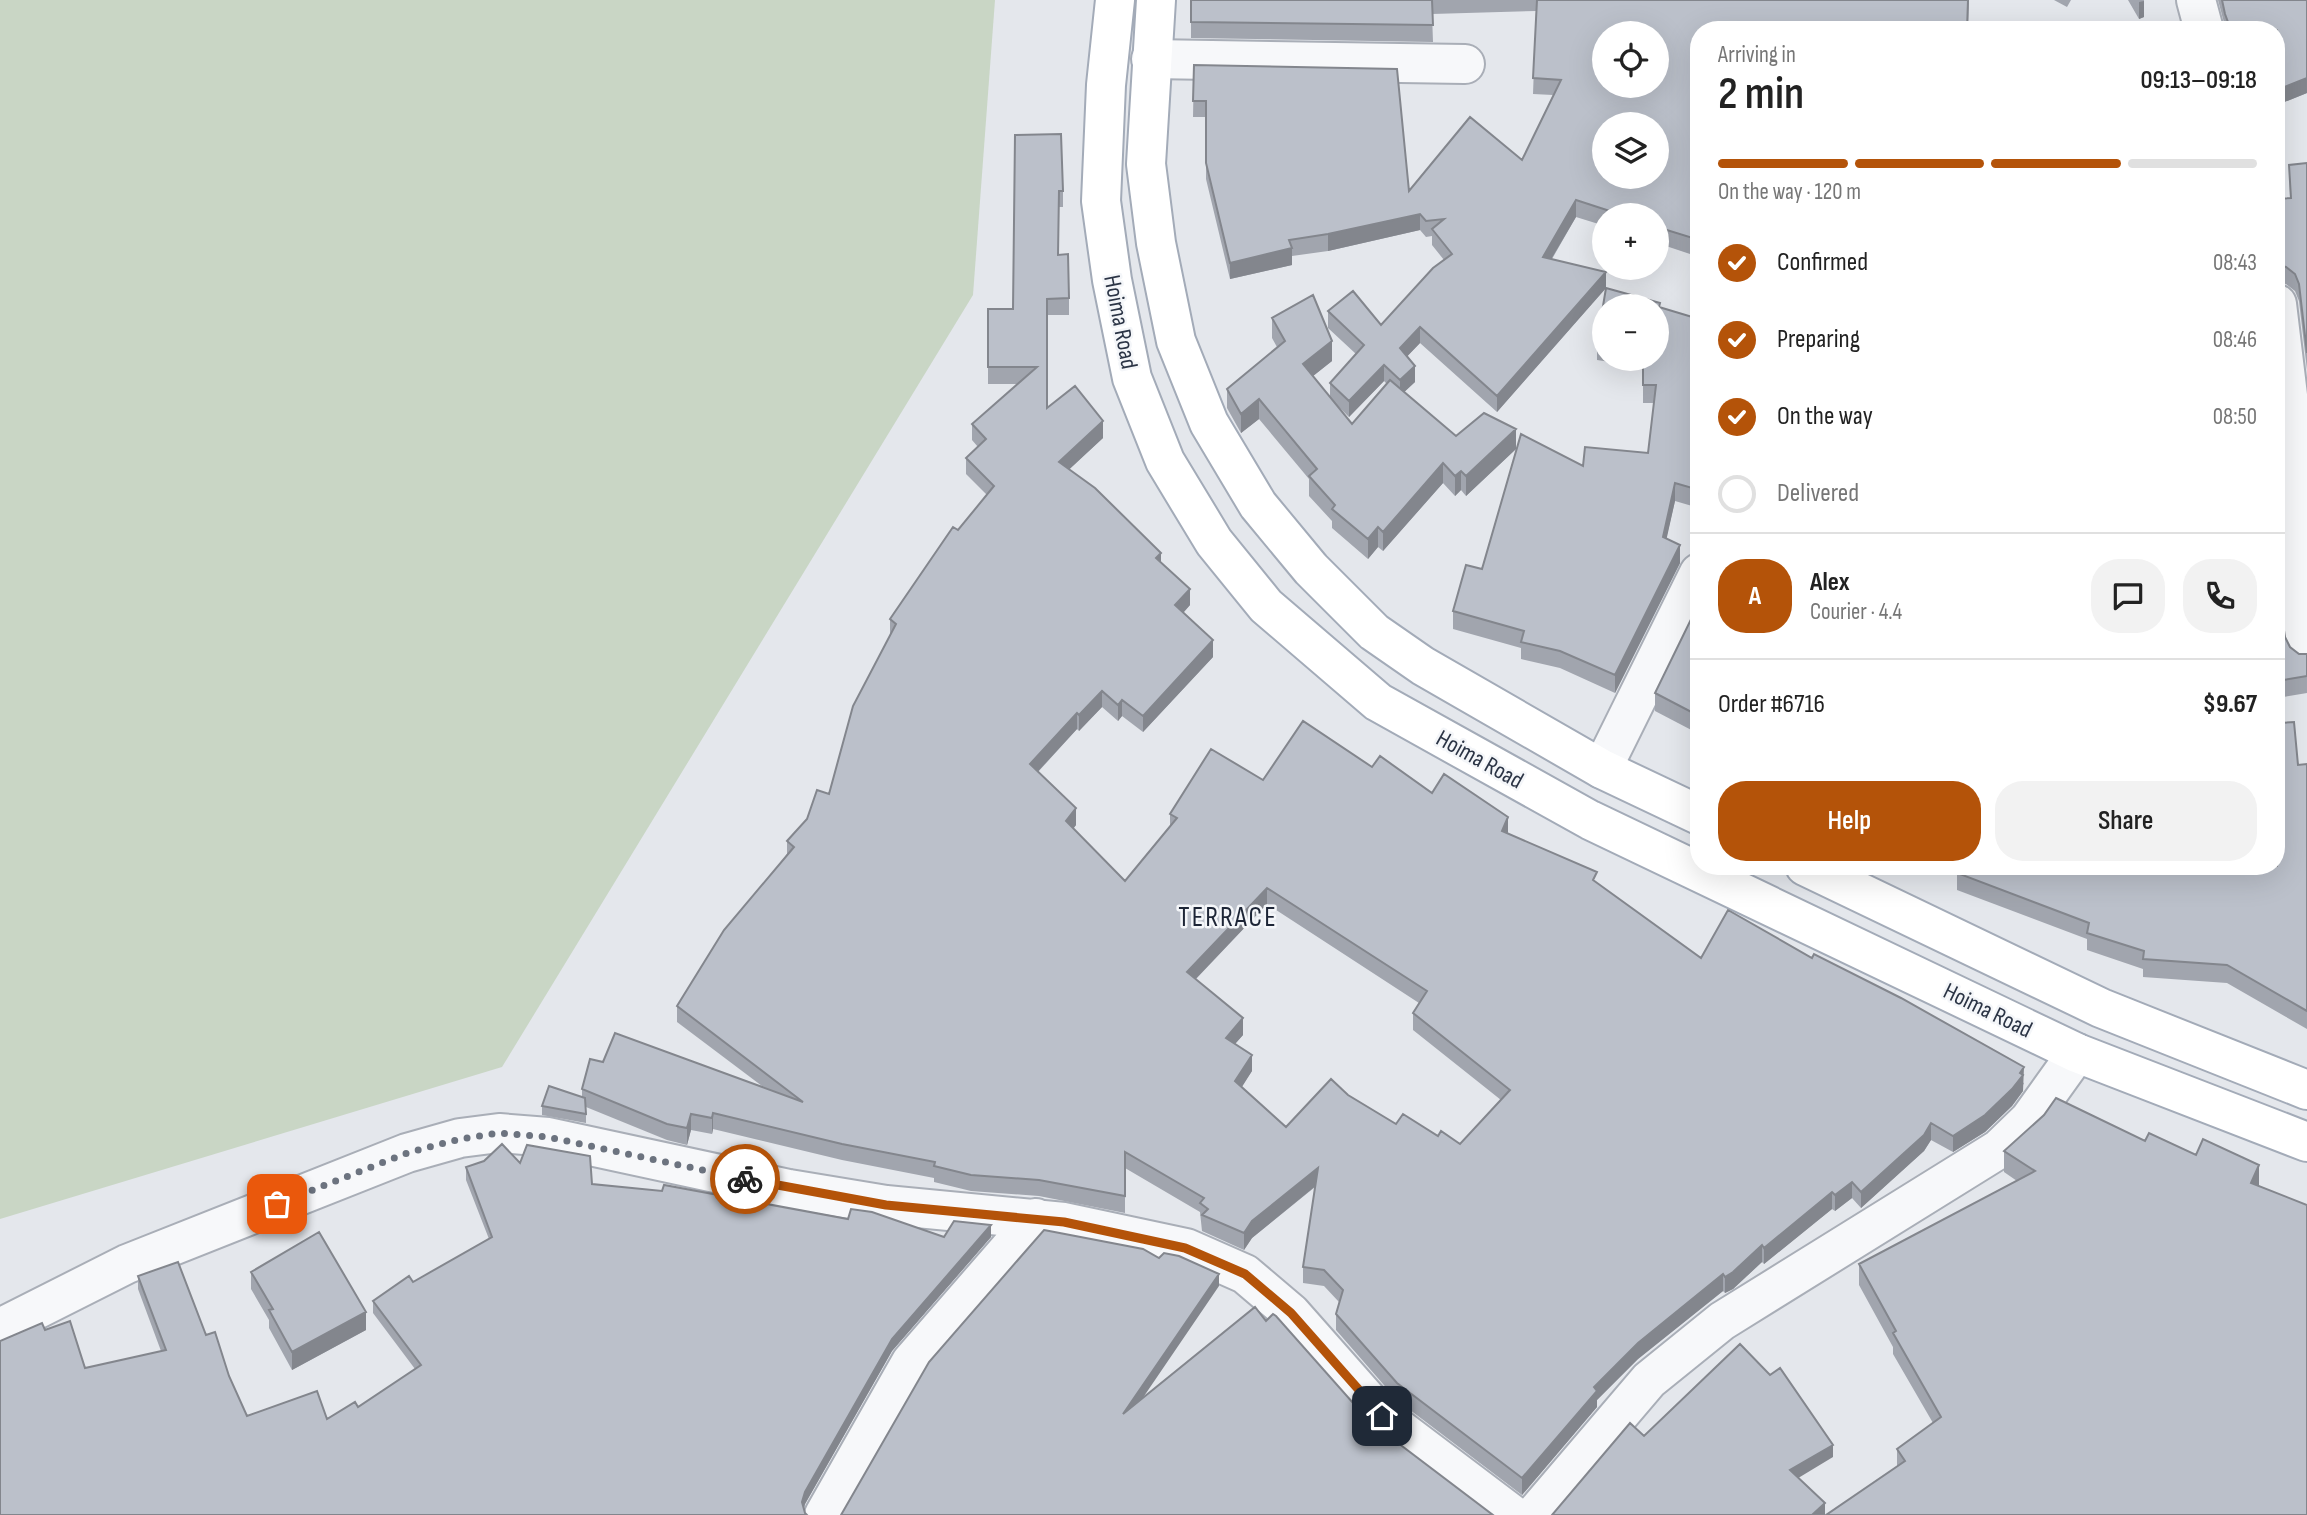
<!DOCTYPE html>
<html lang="en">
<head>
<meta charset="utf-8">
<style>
  body { margin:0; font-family:"Sofia Sans Condensed",sans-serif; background:#f2f2f2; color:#222; height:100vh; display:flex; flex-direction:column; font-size:26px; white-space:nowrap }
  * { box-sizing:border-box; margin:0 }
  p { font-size:23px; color:#767676 }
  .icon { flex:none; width:38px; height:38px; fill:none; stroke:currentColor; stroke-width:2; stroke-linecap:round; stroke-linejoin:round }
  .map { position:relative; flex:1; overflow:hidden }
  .sheet { position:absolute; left:1690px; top:21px; width:595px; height:854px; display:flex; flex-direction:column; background:#fff; border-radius:28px; box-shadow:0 7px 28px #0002 }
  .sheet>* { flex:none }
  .tools { position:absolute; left:1592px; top:21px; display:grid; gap:14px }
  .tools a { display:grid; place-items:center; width:77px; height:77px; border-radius:50%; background:#fff; box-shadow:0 7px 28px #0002; font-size:35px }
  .pin { position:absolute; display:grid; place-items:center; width:60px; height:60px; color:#fff; margin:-30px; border-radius:14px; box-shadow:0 4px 10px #0006 }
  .courier { position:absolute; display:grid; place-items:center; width:70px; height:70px; margin:-35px; border:5px solid #b45309; border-radius:50%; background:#fff; color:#222; box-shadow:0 2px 9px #0007 }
  .summary em { font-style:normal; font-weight:600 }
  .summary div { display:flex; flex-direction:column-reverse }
  .summary { display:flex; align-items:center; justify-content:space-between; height:119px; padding:0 28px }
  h1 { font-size:46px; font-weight:600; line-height:52px }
  .bar { display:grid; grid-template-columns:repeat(4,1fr); gap:10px 7px; align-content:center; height:84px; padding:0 28px }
  .bar i { height:9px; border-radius:5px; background:#e0e0e0 }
  .bar .on { background:#b45309 }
  .bar p { grid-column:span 4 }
  .line { display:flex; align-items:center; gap:18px; padding:0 28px; border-top:2px solid #e0e0e0 }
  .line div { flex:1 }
  .round { display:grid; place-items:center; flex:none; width:74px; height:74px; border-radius:28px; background:#f2f2f2 }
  ol { padding:0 28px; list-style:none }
  li { display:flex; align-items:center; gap:21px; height:77px }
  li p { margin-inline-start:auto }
  li .icon { padding:7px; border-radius:50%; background:#b45309; color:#fff; stroke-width:4 }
  li:last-child { color:#767676 }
  li i { width:38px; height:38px; border:4px solid #e0e0e0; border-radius:50% }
  .cta { display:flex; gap:14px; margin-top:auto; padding:14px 28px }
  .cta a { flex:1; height:80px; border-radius:28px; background:#b45309; color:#fff; font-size:28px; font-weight:600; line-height:80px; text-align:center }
  .cta a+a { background:#f2f2f2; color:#222 }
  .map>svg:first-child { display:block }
</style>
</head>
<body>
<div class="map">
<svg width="2307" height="1515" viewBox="0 0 2307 1515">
  <rect width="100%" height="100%" fill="#e4e7ec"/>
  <!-- green -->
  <path fill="#c9d6c5" d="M 0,0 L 995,0 L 973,295 L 502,1067 L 0,1219 Z"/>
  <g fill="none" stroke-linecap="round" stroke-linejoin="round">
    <defs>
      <path id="minor" d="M 2196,0 L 2204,30
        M 1151,59 L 1465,64
        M 2277,304 L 2290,412 L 2295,579 L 2307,651
        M 1602,769 L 1699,573
        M 0,1328 L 127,1264 L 407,1153 L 460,1138 L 499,1133 L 548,1137 L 789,1189 L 886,1205 L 1064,1222 L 1186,1248 L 1245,1274 L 1291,1313 L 1382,1416 L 1513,1515
        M 824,1515 L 911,1362 L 1036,1218
        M 1534,1515 L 1649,1380 L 1722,1321 L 1999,1149 L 2029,1120 L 2077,1053"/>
      <path id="major" d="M 1115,0 L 1106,85 L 1101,201 L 1112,280 L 1132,378 L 1165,461 L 1214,542 L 1266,606 L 1378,702 L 1590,820 L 2077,1053 L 2307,1142
        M 1156,0 L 1146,164 L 1156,243 L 1176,341 L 1209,423 L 1258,505 L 1311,569 L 1374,632 L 1423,666 L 1602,769 L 1699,815
        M 1805,866 L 2101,1008 L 2307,1090"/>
    </defs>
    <!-- minor casing -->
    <use href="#minor" stroke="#a9aeb7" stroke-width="42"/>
    <!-- major casing -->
    <use href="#major" stroke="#a3abb8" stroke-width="42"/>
    <!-- minor -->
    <use href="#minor" stroke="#f7f8fa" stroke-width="38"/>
    <!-- major -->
    <use href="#major" stroke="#fff" stroke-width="38"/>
  </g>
  <!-- wall -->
  <path fill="#a1a5ae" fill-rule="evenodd" d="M 1191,0 L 1969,0 L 1968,30 L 1699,30 L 1699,257 L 1657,243 L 1657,215 L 1605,215 L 1605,226 L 1576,217 L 1552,259 L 1606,288 L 1497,412 L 1420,343 L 1407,356 L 1415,382 L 1404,392 L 1456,436 L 1516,449 L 1466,496 L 1461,490 L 1455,496 L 1443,483 L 1383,551 L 1378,547 L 1368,559 L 1332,528 L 1332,521 L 1309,496 L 1309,479 L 1259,419 L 1241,433 L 1227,408 L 1227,389 L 1277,347 L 1272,338 L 1272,318 L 1332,361 L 1313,376 L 1330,397 L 1330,383 L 1356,354 L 1328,328 L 1328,311 L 1381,325 L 1444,260 L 1432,245 L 1432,236 L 1426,237 L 1420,230 L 1328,251 L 1292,256 L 1292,265 L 1230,279 L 1206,179 L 1206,117 L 1193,117 L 1194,65 L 1409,191 L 1522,160 L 1553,95 L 1533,94 L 1536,11 L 1432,14 L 1433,42 L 1191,38 ZM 1384,381 L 1387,384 L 1352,424 L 1337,405 L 1349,417 Z
    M 2054,0 L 2071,0 L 2067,7 Z
    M 2128,0 L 2144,0 L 2144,17 L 2139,19 Z
    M 2218,0 L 2307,0 L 2307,93 L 2277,105 L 2277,30 L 2226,30 Z
    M 1015,135 L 1063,191 L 1063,207 L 1059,207 L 1058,255 L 1069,298 L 1069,315 L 1047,315 L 1047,408 L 1103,438 L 1069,469 L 1161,563 L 1190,605 L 1183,613 L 1213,657 L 1143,732 L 1122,716 L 1118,721 L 1102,707 L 1079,731 L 1077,729 L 1038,772 L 1076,825 L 1073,829 L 1125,881 L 1170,826 L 1170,814 L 1263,780 L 1372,767 L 1432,793 L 1508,834 L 1597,883 L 1701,958 L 2024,1083 L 2023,1085 L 2023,1091 L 2012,1106 L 1985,1132 L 1953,1152 L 1931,1140 L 1924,1151 L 1861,1208 L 1852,1198 L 1835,1211 L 1832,1209 L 1764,1264 L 1762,1262 L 1733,1289 L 1725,1293 L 1723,1291 L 1638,1359 L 1597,1400 L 1597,1407 L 1522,1495 L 1397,1400 L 1336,1330 L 1336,1314 L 1339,1302 L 1324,1286 L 1303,1283 L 1303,1267 L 1315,1187 L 1252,1238 L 1244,1250 L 1202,1231 L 1200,1212 L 1125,1168 L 1125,1213 L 1039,1196 L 971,1191 L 934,1182 L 934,1178 L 842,1160 L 713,1129 L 712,1134 L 691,1130 L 687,1145 L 667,1140 L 586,1107 L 586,1123 L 542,1115 L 542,1106 L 582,1097 L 582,1089 L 603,1062 L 762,1086 L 677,1022 L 677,1006 L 787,854 L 787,841 L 829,794 L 890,636 L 890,619 L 958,530 L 987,495 L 966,474 L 966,458 L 978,447 L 972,440 L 972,424 L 1018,384 L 988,384 L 988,309 L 1013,309 ZM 1267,904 L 1419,1003 L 1413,1013 L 1413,1030 L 1501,1100 L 1460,1144 L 1438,1136 L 1396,1124 L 1348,1095 L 1286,1127 L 1241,1087 L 1252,1071 L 1235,1044 L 1243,1035 L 1196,979 Z
    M 2307,163 L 2307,370 L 2299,301 L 2295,291 L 2286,284 L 2277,283 L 2277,199 L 2290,198 L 2289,165 Z
    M 1606,288 L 1660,303 L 1660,308 L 1699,319 L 1699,508 L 1675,501 L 1666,539 L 1680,545 L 1680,563 L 1615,693 L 1560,668 L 1521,659 L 1521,648 L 1453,629 L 1453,611 L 1466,565 L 1482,569 L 1521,434 L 1583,466 L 1585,447 L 1648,453 L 1654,403 L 1643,403 L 1643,367 L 1597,360 L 1597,342 ZM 1605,306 L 1657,306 L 1657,359 L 1605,359 Z
    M 2277,585 L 2285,637 L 2290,647 L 2299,654 L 2307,654 L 2307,693 L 2277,698 Z
    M 1699,603 L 1699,734 L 1655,711 L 1655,693 Z
    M 2280,723 L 2298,765 L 2307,764 L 2307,1029 L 2227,983 L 2143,977 L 2143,969 L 2087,950 L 2087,939 L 1957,890 L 1957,875 L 1939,866 L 2277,866 Z
    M 2145,1141 L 2307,1205 L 1897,1467 L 1897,1449 L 1933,1423 L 1893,1354 L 1893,1347 L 1859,1285 L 1859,1264 L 2017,1181 L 2004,1172 L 2004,1151 Z
    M 520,1163 L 592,1184 L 944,1237 L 991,1237 L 892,1351 L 805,1504 L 804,1509 L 0,1515 L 45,1330 L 85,1368 L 161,1351 L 138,1289 L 138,1276 L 206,1335 L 229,1376 L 247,1416 L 327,1419 L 358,1407 L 415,1369 L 373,1313 L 373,1301 L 413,1282 L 489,1239 L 466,1180 L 466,1167 Z
    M 251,1272 L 366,1330 L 292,1370 L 269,1328 L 269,1320 L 251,1289 Z"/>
  <!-- shaded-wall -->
  <path fill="#83868d" d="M 2144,1 L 2144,17 L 2139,19 L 2139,2 Z
    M 2307,78 L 2307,93 L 2277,105 L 2277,90 Z
    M 1576,200 L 1576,217 L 1543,273 L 1543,257 Z
    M 1420,214 L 1420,230 L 1328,251 L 1328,234 Z
    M 1292,248 L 1292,265 L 1230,279 L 1230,263 Z
    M 1606,272 L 1606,288 L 1497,412 L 1497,396 Z
    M 1420,327 L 1420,343 L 1400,364 L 1400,348 Z
    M 1332,341 L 1332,361 L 1303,384 L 1303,364 Z
    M 1384,365 L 1384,381 L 1349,417 L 1349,401 Z
    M 1415,366 L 1415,382 L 1400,396 L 1400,380 Z
    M 1259,399 L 1259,419 L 1241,433 L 1241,414 Z
    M 1103,421 L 1103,438 L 1059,479 L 1059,462 Z
    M 1516,429 L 1516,449 L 1466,496 L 1466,476 Z
    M 1443,463 L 1443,483 L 1383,551 L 1383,532 Z
    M 1461,471 L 1461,490 L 1455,496 L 1455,476 Z
    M 1675,483 L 1675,501 L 1663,555 L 1663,537 Z
    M 1378,527 L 1378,547 L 1368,559 L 1368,539 Z
    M 1680,545 L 1680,563 L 1615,693 L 1615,675 Z
    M 1161,553 L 1161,569 L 1156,558 Z
    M 1190,589 L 1190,605 L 1175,622 L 1175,605 Z
    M 1213,640 L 1213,657 L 1143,732 L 1143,716 Z
    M 1102,691 L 1102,707 L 1079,731 L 1079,715 Z
    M 1122,700 L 1122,716 L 1118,721 L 1118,705 Z
    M 1077,713 L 1077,729 L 1030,780 L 1030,764 Z
    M 1076,808 L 1076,825 L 1066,838 L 1066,821 Z
    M 1508,817 L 1508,833 L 1502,831 Z
    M 1267,888 L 1267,904 L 1187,988 L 1187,972 Z
    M 1243,1018 L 1243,1035 L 1226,1054 L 1226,1038 Z
    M 1252,1055 L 1252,1071 L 1235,1098 L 1235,1081 Z
    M 2024,1067 L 2023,1091 L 2012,1106 L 1985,1132 L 1953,1152 L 1953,1136 L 2020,1073 Z
    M 713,1113 L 713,1129 L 712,1134 L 712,1118 Z
    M 691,1114 L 691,1130 L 687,1145 L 687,1128 Z
    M 1931,1123 L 1931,1140 L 1924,1151 L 1861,1208 L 1861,1192 Z
    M 2259,1165 L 2259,1186 L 2251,1183 Z
    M 1318,1168 L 1318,1184 L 1252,1238 L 1244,1250 L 1244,1233 L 1252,1221 Z
    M 1852,1182 L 1852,1198 L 1835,1211 L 1835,1195 Z
    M 1832,1192 L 1832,1209 L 1764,1264 L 1764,1248 Z
    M 991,1225 L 991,1237 L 892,1351 L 805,1504 L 802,1514 L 802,1502 L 805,1492 L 892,1339 Z
    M 1762,1245 L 1762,1262 L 1733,1289 L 1725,1293 L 1725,1277 Z
    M 1219,1274 L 1219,1286 L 1123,1427 L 1123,1414 Z
    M 1723,1274 L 1723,1291 L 1638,1359 L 1597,1400 L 1597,1407 L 1522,1495 L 1522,1478 L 1594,1387 L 1638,1343 Z
    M 366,1312 L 366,1330 L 292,1370 L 292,1352 Z
    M 1833,1445 L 1833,1457 L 1790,1483 L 1790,1470 Z
    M 1825,1503 L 1825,1515 L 1812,1515 Z"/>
  <!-- building -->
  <path fill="#bbc0ca" stroke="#83868d" stroke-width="2" fill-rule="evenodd" d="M 1191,0 L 1432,0 L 1433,25 L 1191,22 Z
    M 1537,0 L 1968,0 L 1967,30 L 1699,30 L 1699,240 L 1657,227 L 1657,215 L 1622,215 L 1576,200 L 1543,257 L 1606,272 L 1497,396 L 1420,327 L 1400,348 L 1415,366 L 1400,380 L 1384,365 L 1349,401 L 1330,383 L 1364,345 L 1328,311 L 1353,291 L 1381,325 L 1433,268 L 1452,254 L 1432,229 L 1444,219 L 1426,221 L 1420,214 L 1328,234 L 1289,240 L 1292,248 L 1230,263 L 1206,163 L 1206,101 L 1193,101 L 1194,65 L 1397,69 L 1409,191 L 1470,117 L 1522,160 L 1561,80 L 1533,78 ZM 1605,33 L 1657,33 L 1657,86 L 1605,86 ZM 1605,124 L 1657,124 L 1657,177 L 1605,177 Z
    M 2222,0 L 2307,0 L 2307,78 L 2277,90 L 2277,30 L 2231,30 L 2225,14 Z
    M 1061,134 L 1063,191 L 1059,191 L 1058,255 L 1068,254 L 1069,298 L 1047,299 L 1047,408 L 1075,386 L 1103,421 L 1059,462 L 1095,488 L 1161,553 L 1156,558 L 1190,589 L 1175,605 L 1213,640 L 1143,716 L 1122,700 L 1118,705 L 1102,691 L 1079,715 L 1077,713 L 1030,764 L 1076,808 L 1066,821 L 1125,881 L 1177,818 L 1170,814 L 1211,749 L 1263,780 L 1303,721 L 1372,767 L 1380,756 L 1432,793 L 1444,774 L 1508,817 L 1502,831 L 1597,872 L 1593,880 L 1701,958 L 1728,910 L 1812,958 L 1814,954 L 1901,998 L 2024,1067 L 2020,1073 L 2023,1075 L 2012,1089 L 1985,1115 L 1953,1136 L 1931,1123 L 1924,1135 L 1861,1192 L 1852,1182 L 1835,1195 L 1832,1192 L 1764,1248 L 1762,1245 L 1733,1272 L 1725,1277 L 1723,1274 L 1638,1343 L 1594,1387 L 1597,1391 L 1522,1478 L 1397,1383 L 1336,1314 L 1343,1290 L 1324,1270 L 1303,1267 L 1318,1168 L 1252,1221 L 1244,1233 L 1202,1215 L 1208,1209 L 1200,1203 L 1204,1198 L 1125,1152 L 1125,1196 L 1039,1180 L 971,1175 L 934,1166 L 935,1162 L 842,1144 L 713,1113 L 712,1118 L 691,1114 L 687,1128 L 667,1124 L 582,1089 L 590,1059 L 603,1062 L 615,1033 L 803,1102 L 677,1006 L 724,930 L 794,847 L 787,841 L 807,819 L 817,790 L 829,794 L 853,706 L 896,624 L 890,619 L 953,527 L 958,530 L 994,486 L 966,458 L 986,439 L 972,424 L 1037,367 L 988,367 L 988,309 L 1013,309 L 1015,135 ZM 1267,888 L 1427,991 L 1413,1013 L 1510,1090 L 1460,1144 L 1441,1131 L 1438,1136 L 1403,1114 L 1396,1124 L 1348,1095 L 1331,1079 L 1286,1127 L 1235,1081 L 1252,1055 L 1226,1038 L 1243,1018 L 1187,972 Z
    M 2307,163 L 2307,353 L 2299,284 L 2295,274 L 2286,267 L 2277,265 L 2277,199 L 2291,198 L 2289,165 Z
    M 1606,288 L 1660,303 L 1659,307 L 1699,319 L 1699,490 L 1675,483 L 1663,537 L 1680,545 L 1615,675 L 1560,651 L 1521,642 L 1524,631 L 1453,611 L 1466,565 L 1482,569 L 1521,434 L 1583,466 L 1585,447 L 1648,453 L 1656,385 L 1643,385 L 1643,359 L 1657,359 L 1657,306 L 1605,306 L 1605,343 L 1597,342 Z
    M 1313,295 L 1332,341 L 1303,364 L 1352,424 L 1390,380 L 1456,436 L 1484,413 L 1516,429 L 1466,476 L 1461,471 L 1455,476 L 1443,463 L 1383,532 L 1378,527 L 1368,539 L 1332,509 L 1335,505 L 1309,476 L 1317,469 L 1259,399 L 1241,414 L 1227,389 L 1285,341 L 1272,318 Z
    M 2277,585 L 2285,637 L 2290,647 L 2299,654 L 2307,654 L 2307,676 L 2277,681 Z
    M 1699,603 L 1699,716 L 1655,693 Z
    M 2277,700 L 2280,723 L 2294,722 L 2298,765 L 2307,764 L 2307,1011 L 2227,965 L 2143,959 L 2144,951 L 2087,933 L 2089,923 L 1957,873 L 1959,866 L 2277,866 Z
    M 549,1086 L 585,1098 L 586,1114 L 542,1106 Z
    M 2056,1098 L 2145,1141 L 2149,1133 L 2196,1155 L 2203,1139 L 2259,1165 L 2251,1183 L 2307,1205 L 2307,1515 L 1826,1515 L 1905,1461 L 1897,1449 L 1941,1417 L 1893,1333 L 1896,1331 L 1859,1264 L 2035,1171 L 2004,1151 L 2044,1115 Z
    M 502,1144 L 520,1163 L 527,1145 L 590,1156 L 592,1184 L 662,1191 L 664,1185 L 848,1219 L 851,1209 L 872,1212 L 944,1237 L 954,1221 L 991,1225 L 892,1339 L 805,1492 L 802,1502 L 805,1513 L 807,1515 L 0,1515 L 0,1341 L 42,1323 L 45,1330 L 70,1321 L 85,1368 L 166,1350 L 138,1276 L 178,1262 L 206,1335 L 215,1332 L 229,1376 L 247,1416 L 317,1391 L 327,1419 L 355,1402 L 358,1407 L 421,1365 L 373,1301 L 409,1276 L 413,1282 L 492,1237 L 466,1167 L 484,1161 Z
    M 1044,1230 L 1143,1249 L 1159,1258 L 1164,1253 L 1179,1256 L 1219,1274 L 1123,1414 L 1255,1307 L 1266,1321 L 1273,1314 L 1276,1316 L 1369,1421 L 1493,1515 L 841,1515 L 929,1362 Z
    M 319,1232 L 366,1312 L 292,1352 L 269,1310 L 273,1309 L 251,1272 Z
    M 1740,1344 L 1770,1375 L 1780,1368 L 1833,1445 L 1790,1470 L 1825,1503 L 1812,1515 L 1552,1515 L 1630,1423 L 1644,1436 Z"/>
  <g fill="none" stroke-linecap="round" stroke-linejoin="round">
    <!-- done -->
    <path stroke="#6c737f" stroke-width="7" stroke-dasharray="0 12.6" d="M 277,1204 L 407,1153 L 460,1139 L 499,1133 L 548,1137 L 745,1179"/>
    <!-- route -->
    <path stroke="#b45309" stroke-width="9" d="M 745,1179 L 886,1205 L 1064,1222 L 1185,1248 L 1245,1274 L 1291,1313 L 1382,1416"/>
  </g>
  <g text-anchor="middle" stroke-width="5" stroke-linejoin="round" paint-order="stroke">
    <!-- street labels -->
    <g font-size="24" fill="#2b3445" stroke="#f4f6f9">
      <text transform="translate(1121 322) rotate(79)" y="8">Hoima Road</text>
      <text transform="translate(1480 759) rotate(29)" y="8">Hoima Road</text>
      <text transform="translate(1988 1010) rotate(26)" y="8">Hoima Road</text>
    </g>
    <!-- quarter labels -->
    <g font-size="28" letter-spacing="2" fill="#1d2536" stroke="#f4f6f9">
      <text x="1228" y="926">TERRACE</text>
    </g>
  </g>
</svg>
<div class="tools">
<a><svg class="icon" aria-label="locate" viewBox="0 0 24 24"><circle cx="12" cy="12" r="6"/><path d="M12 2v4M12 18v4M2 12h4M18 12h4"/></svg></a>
<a><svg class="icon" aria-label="layers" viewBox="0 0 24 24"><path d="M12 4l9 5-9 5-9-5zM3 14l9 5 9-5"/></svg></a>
<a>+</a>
<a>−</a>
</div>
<div class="pin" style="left:277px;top:1204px;background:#ea580c"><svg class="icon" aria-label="bag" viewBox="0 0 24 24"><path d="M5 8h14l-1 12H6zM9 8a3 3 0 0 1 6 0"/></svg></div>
<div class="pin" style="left:1382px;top:1416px;background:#1f2937"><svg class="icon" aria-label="home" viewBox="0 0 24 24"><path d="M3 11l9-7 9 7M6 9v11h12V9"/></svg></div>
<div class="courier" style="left:745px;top:1179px"><svg class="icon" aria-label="bike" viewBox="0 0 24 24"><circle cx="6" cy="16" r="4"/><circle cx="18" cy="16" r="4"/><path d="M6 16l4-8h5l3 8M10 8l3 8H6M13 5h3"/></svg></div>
<section class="sheet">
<div class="summary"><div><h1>2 min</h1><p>Arriving in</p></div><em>09:13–09:18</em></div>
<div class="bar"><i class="on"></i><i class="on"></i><i class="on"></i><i></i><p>On the way · 120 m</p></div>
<ol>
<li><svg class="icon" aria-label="check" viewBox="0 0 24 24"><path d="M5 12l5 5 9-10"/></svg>Confirmed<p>08:43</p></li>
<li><svg class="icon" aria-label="check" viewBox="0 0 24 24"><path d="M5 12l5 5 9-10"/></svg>Preparing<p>08:46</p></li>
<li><svg class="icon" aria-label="check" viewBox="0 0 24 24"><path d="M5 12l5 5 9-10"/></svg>On the way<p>08:50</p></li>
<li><i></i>Delivered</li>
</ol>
<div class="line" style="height:126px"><b class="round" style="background:#b45309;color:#fff">A</b><div><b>Alex</b><p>Courier · 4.4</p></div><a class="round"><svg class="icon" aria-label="chat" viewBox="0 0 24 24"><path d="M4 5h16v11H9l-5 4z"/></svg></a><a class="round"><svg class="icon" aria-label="phone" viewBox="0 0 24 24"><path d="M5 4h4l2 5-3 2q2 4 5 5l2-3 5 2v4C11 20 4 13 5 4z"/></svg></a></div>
<div class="line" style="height:91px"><div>Order #6716</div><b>$9.67</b></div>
<div class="cta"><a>Help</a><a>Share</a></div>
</section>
</div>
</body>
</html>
